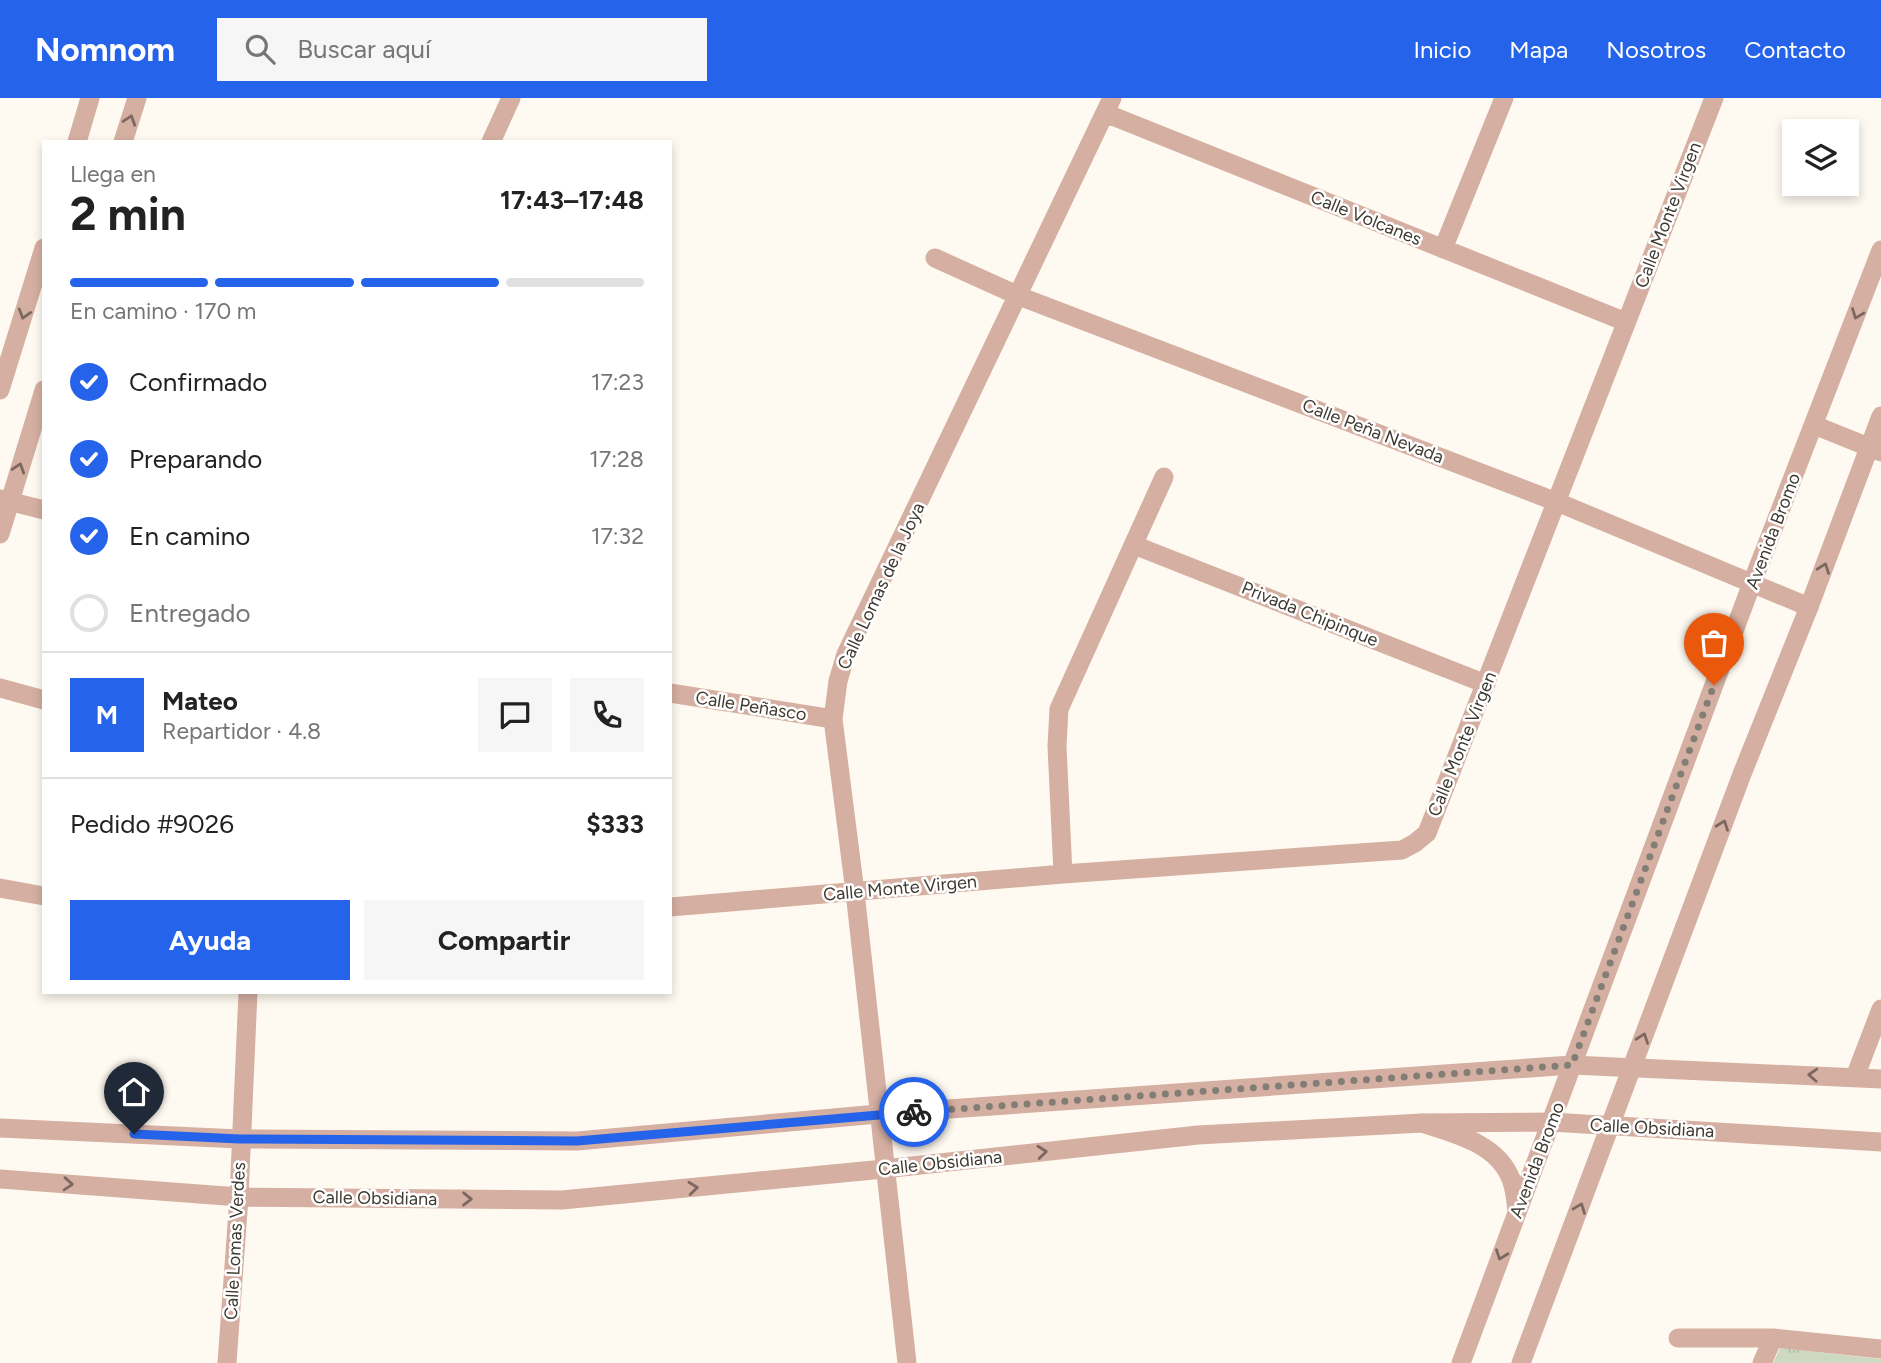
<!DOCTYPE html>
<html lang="es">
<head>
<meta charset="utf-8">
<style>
  body { margin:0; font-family:Figtree,sans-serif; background:#f6f6f6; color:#222; height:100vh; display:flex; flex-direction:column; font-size:26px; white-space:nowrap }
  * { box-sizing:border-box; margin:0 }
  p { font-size:23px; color:#767676 }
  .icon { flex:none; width:38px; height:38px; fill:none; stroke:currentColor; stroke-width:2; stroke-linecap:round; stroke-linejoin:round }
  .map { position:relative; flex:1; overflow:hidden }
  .side { position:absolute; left:42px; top:42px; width:630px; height:854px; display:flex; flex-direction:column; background:#fff; border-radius:0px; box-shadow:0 4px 10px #0003 }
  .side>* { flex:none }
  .controls { position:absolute; left:1782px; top:21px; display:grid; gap:14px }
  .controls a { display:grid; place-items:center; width:77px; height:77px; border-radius:0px; background:#fff; box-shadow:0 4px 10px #0003; font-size:35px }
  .pin { position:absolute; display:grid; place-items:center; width:60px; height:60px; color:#fff; margin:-72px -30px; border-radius:50% 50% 50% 0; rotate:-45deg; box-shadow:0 0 7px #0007 }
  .pin .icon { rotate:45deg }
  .courier { position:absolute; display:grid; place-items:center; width:70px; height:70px; margin:-35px; border:5px solid #2563eb; border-radius:50%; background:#fff; color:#222; box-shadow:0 2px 9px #0007 }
  .headline em { font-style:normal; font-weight:700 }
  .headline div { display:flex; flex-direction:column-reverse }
  .headline { display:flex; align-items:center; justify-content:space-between; height:119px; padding:0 28px }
  h1 { font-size:46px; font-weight:700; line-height:52px }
  .bar { display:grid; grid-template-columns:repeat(4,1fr); gap:10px 7px; align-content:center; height:84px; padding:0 28px }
  .bar i { height:9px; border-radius:5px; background:#e0e0e0 }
  .bar .selected { background:#2563eb }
  .bar p { grid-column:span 4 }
  .line { display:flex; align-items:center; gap:18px; padding:0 28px; border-top:2px solid #e0e0e0 }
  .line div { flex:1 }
  .round { display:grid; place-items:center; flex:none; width:74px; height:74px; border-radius:0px; background:#f6f6f6 }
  ol { padding:0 28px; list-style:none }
  li { display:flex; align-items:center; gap:21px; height:77px }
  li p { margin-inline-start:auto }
  li .icon { padding:7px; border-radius:50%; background:#2563eb; color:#fff; stroke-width:4 }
  li:last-child { color:#767676 }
  li i { width:38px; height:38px; border:4px solid #e0e0e0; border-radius:50% }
  .action { display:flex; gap:14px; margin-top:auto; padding:14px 28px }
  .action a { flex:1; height:80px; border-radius:0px; background:#2563eb; color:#fff; font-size:28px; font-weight:700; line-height:80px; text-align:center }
  .action a+a { background:#f6f6f6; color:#222 }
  header { display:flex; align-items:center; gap:42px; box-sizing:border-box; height:98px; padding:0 35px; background:#2563eb; color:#fff }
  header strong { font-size:33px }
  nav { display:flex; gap:38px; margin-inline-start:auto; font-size:24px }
  .search { width:490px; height:63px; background:#f6f6f6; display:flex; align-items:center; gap:18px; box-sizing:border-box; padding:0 24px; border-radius:0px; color:#767676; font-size:26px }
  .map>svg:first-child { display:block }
</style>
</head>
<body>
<header>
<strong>Nomnom</strong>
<div class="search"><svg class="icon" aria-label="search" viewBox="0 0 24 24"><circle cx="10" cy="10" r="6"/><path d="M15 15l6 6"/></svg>Buscar aquí</div>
<nav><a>Inicio</a><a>Mapa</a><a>Nosotros</a><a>Contacto</a></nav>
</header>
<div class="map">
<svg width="1881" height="1265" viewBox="0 0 1881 1265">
  <defs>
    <pattern id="park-tufts" width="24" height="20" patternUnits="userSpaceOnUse" patternTransform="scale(1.75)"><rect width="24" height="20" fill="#cddac1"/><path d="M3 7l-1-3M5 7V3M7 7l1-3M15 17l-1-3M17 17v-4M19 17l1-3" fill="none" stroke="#b1bca6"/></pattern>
  </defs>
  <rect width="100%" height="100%" fill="#fffaf1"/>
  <!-- park -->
  <path fill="url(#park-tufts)" d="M 1780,1250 L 1881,1261 L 1881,1265 L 1773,1265 Z"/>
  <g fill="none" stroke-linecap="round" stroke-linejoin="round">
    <!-- minor -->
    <path stroke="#d5afa2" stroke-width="19" d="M 1105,15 L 1626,224
      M 491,44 L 511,0
      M 1443,151 L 1504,0
      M 935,160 L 1019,198 L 1557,404 L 1809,509
      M 1814,327 L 1881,354
      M 0,401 L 44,412
      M 1134,447 L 1486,586
      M 0,590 L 44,602
      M 670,595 L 833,621
      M 1063,776 L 1057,648 L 1059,611 L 1164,379
      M 0,790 L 44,798
      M 670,809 L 1063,776 L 1402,752 L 1415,745 L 1427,735 L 1714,0
      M 1855,979 L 1881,911
      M 0,1030 L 240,1041 L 577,1043 L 878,1016 L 1572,967 L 1881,981
      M 0,1081 L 239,1099 L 562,1102 L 884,1071 L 1198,1037 L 1422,1025 L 1551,1024 L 1881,1044
      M 1678,1240 L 1773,1240 L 1881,1251
      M 227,1265 L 239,1099 L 248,894
      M 907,1265 L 855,794 L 833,621 L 838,583 L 846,556 L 1112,0
      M 1762,1265 L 1773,1240"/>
    <!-- tertiary -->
    <path stroke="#d5afa2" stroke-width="19" d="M 77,44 L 90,0
      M 123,44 L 137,0
      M 0,292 L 44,150
      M 0,436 L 44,292
      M 1422,1025 C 1455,1036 1497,1045 1511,1081 C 1515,1091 1516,1103 1517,1113
      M 1461,1265 L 1752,485 L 1881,152
      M 1521,1265 L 1742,676 L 1809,509 L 1881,318"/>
  </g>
  <!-- one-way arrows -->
  <defs><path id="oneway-chevron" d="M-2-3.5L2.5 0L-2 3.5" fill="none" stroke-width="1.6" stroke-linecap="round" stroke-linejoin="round" transform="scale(1.75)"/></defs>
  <g stroke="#7b695f">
    <use href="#oneway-chevron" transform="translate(130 22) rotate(-72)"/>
    <use href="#oneway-chevron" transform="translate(24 216) rotate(107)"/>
    <use href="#oneway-chevron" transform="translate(1857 216) rotate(111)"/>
    <use href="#oneway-chevron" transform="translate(19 370) rotate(-72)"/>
    <use href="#oneway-chevron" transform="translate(1824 470) rotate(-70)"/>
    <use href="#oneway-chevron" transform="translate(1723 727) rotate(-70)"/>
    <use href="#oneway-chevron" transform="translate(1643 940) rotate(-70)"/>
    <use href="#oneway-chevron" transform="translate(1813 977) rotate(-177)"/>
    <use href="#oneway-chevron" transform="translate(1042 1054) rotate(-6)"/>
    <use href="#oneway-chevron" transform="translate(68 1086) rotate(4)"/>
    <use href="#oneway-chevron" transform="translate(693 1090) rotate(-6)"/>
    <use href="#oneway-chevron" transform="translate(467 1101) rotate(1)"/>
    <use href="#oneway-chevron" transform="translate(1580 1110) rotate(-69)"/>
    <use href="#oneway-chevron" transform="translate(1501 1157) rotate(110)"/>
  </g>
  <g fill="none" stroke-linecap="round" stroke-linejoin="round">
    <!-- done -->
    <path stroke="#827e75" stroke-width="7" stroke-dasharray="0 12.6" d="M 914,1014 L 1572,967 L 1714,587"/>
    <!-- route -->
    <path stroke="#2563eb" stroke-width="9" d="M 134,1036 L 240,1041 L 577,1043 L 914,1014"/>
  </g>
  <g text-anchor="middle" stroke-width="5" stroke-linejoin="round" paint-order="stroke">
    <!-- street labels -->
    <g font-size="18" fill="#3f3b32" stroke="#fff">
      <text transform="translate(1668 117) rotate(-69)" y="6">Calle Monte Virgen</text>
      <text transform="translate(1366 120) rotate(22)" y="6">Calle Volcanes</text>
      <text transform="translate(1373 333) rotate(21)" y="6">Calle Peña Nevada</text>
      <text transform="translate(1773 433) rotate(-69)" y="6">Avenida Bromo</text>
      <text transform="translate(881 488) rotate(-65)" y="6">Calle Lomas de la Joya</text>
      <text transform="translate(1310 516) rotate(22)" y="6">Privada Chipinque</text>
      <text transform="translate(751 608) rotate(9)" y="6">Calle Peñasco</text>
      <text transform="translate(1462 646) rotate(-68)" y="6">Calle Monte Virgen</text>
      <text transform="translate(900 790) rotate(-5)" y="6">Calle Monte Virgen</text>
      <text transform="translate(1652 1030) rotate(3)" y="6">Calle Obsidiana</text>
      <text transform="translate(1537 1062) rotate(-69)" y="6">Avenida Bromo</text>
      <text transform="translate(940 1065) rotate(-6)" y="6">Calle Obsidiana</text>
      <text transform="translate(375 1100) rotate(1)" y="6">Calle Obsidiana</text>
      <text transform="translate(235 1143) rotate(-87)" y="6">Calle Lomas Verdes</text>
    </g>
  </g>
</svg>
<div class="controls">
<a><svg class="icon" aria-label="layers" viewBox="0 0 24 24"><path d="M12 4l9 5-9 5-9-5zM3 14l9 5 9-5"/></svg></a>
</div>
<div class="pin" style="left:1714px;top:587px;background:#ea580c"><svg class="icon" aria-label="bag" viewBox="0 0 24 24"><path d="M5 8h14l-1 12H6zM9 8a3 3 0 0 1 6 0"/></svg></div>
<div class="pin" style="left:134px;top:1036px;background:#1f2937"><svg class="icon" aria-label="home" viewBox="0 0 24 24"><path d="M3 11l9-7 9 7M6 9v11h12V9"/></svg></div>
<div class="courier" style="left:914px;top:1014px"><svg class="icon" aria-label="bike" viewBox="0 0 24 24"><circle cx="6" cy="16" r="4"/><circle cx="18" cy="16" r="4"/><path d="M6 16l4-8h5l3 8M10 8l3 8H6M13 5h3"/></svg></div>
<section class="side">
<div class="headline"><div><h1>2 min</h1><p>Llega en</p></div><em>17:43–17:48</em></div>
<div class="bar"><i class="selected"></i><i class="selected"></i><i class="selected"></i><i></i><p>En camino · 170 m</p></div>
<ol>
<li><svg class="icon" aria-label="check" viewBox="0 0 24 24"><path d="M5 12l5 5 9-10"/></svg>Confirmado<p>17:23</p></li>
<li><svg class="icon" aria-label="check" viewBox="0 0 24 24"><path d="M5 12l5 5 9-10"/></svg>Preparando<p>17:28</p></li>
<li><svg class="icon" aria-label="check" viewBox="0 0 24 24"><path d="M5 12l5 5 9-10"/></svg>En camino<p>17:32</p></li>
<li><i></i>Entregado</li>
</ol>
<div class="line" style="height:126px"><b class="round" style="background:#2563eb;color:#fff">M</b><div><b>Mateo</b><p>Repartidor · 4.8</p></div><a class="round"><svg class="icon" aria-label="chat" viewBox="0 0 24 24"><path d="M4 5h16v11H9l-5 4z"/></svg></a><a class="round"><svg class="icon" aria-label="phone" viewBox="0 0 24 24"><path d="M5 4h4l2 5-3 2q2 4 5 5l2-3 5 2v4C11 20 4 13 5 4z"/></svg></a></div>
<div class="line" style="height:91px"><div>Pedido #9026</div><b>$333</b></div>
<div class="action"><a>Ayuda</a><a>Compartir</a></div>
</section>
</div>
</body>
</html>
